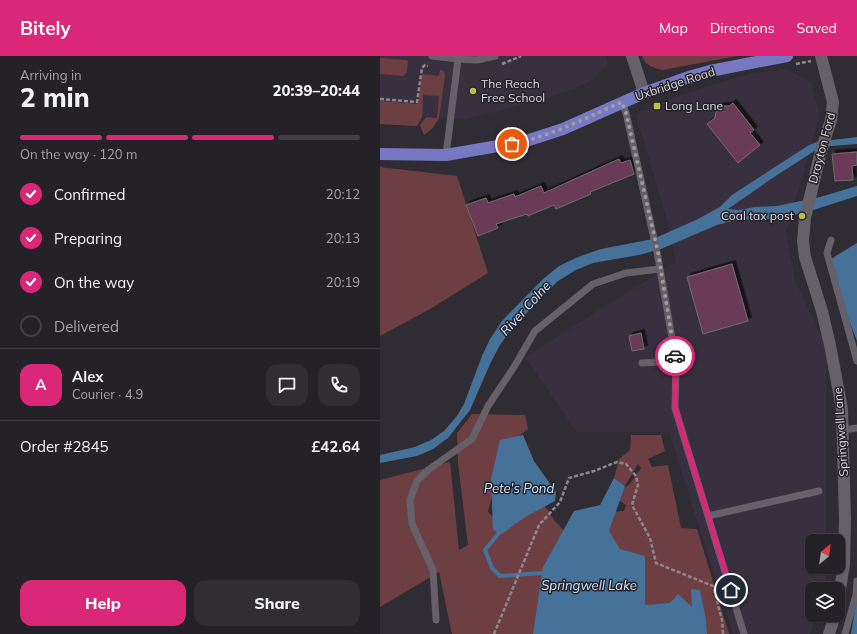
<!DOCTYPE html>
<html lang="en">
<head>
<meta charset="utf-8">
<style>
  body { margin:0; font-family:Mulish,sans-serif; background:#302e33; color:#f1f3f6; height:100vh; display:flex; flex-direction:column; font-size:15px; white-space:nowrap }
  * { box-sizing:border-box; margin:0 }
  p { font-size:13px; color:#a3a3a7 }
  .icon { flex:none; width:22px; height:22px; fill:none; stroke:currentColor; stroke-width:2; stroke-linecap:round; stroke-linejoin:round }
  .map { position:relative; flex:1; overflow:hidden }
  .details { display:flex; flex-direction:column; background:#242127; width:380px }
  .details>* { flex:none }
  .needle { width:26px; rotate:29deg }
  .fabs { position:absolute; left:425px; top:478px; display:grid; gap:8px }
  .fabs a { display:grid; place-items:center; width:40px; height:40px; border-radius:8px; background:#242127; box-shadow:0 1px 3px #0004,0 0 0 1px #413e44; font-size:20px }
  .pin { position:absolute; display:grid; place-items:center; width:34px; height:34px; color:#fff; margin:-17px; border:2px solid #fff; border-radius:50%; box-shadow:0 1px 4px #0007 }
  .courier { position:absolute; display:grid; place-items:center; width:40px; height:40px; margin:-20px; border:3px solid #db2777; border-radius:50%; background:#fff; color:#222; box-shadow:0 1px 5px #0007 }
  .summary em { font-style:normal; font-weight:800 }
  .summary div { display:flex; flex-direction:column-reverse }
  .summary { display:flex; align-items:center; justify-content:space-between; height:68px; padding:0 20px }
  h1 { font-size:26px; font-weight:800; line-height:30px }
  .bar { display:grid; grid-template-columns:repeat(4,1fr); gap:6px 4px; align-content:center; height:48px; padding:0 20px }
  .bar i { height:5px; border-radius:3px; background:#413e44 }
  .bar .current { background:#db2777 }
  .bar p { grid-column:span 4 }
  .line { display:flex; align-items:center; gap:10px; padding:0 20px; border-top:1px solid #413e44 }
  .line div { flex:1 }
  .round { display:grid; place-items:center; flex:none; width:42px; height:42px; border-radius:12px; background:#302e33 }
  ol { padding:0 20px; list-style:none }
  li { display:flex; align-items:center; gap:12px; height:44px }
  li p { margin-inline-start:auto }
  li .icon { padding:4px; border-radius:50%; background:#db2777; color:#fff; stroke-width:4 }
  li:last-child { color:#a3a3a7 }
  li i { width:22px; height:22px; border:2px solid #413e44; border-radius:50% }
  .primary-button { display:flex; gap:8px; margin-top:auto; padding:8px 20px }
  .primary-button a { flex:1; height:46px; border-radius:12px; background:#db2777; color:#fff; font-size:16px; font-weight:800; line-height:46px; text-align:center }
  .primary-button a+a { background:#302e33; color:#f1f3f6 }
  header { display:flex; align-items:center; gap:24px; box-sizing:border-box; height:56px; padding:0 20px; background:#db2777; color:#fff }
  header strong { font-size:19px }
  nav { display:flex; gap:22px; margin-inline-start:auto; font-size:14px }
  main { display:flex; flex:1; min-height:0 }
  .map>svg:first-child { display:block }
</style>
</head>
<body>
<header>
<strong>Bitely</strong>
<nav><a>Map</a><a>Directions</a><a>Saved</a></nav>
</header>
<main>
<section class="details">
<div class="summary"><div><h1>2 min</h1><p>Arriving in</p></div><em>20:39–20:44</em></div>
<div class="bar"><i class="current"></i><i class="current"></i><i class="current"></i><i></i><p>On the way · 120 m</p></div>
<ol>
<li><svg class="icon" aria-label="check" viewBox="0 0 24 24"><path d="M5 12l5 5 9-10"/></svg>Confirmed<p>20:12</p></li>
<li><svg class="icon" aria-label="check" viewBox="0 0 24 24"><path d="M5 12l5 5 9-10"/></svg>Preparing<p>20:13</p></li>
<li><svg class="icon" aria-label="check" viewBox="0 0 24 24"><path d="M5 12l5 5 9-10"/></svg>On the way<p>20:19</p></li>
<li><i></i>Delivered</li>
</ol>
<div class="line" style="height:72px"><b class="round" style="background:#db2777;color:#fff">A</b><div><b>Alex</b><p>Courier · 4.9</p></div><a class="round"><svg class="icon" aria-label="chat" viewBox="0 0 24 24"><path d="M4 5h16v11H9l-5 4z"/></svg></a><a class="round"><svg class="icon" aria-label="phone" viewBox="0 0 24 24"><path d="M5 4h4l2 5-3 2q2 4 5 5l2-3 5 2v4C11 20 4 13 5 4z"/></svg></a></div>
<div class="line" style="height:52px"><div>Order #2845</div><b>£42.64</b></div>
<div class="primary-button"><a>Help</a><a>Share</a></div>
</section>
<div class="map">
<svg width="477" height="578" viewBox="0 0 477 578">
  <defs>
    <filter id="shadow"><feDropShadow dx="3.5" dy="-3.5" stdDeviation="0" flood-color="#0009"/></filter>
  </defs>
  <rect width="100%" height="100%" fill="#302c34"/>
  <!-- built -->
  <path fill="#38303e" d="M 0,0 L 226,0 L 228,10 L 205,28 L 168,42 L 86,63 L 43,61 L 37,70 L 0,68 Z
    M 408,13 L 432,28 L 439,57 L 434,81 L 406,176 L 415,224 L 446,291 L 446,485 L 432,485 L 432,511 L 446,511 L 446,533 L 432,533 L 432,559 L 437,559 L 430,578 L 353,578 L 289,376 L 197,376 L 145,301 L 296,206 L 287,164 L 256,59 L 290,43 L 371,17 Z"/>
  <!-- green -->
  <path fill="#6e3f42" d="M 262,0 L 357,0 L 283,14 C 274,12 265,10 262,0 Z
    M 0,2 L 26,4 L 28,5 L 27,16 L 23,20 L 0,18 Z
    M 60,14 L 64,15 L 65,19 L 59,62 L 53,72 L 44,79 L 40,69 L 46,61 L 57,62 L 59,40 L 43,39 L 42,61 L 37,70 L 0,68 L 0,45 L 38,48 L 42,18 L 59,20 Z
    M 0,111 L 77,120 L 108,217 L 50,253 L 0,280 Z
    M 92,358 L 145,359 L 148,373 L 124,392 L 108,456 L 123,471 L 162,445 L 174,464 L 187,478 L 164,578 L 72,578 L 59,516 L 0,551 L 0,424 L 70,406 L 79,494 L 88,489 L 78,407 L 77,377 Z
    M 251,379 L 281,379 L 285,395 L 268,403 L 272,411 L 288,409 L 301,472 L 317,473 L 349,578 L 320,578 L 262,552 L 236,499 L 227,471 L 227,456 L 244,455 L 246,449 L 240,445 L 238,435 L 249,429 L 261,412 L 258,408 L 245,430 L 234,422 L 239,403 L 250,394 Z"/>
  <!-- water -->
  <path fill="#467198" d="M 477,81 L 477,88 L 451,90 L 436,94 L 391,123 L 348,153 L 359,154 L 375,151 L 397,150 L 440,141 L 477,130 L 477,140 L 424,157 L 392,163 L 356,164 L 337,169 L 281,193 L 259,199 L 213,207 L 196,214 L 178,225 L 132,272 L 120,289 L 110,308 L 90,354 L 68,382 L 53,393 L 37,400 L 0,407 L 0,399 L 35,391 L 51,384 L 64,375 L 77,360 L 84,348 L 102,300 L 110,283 L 122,265 L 162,224 L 179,210 L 198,201 L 221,193 L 273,183 L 316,164 L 340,151 L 352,139 L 429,89 L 437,86 Z
    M 477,187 L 477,285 L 446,206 Z
    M 143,379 L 154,405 L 176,436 L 175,445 L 145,461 L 122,478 L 113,474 L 111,423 L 120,384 Z
    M 234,422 L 245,430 L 229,475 L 240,493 L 265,500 L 265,549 L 290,547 L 298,538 L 312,551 L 311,533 L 320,534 L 326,564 L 327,578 L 153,578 L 163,511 L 194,455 L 220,449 Z
    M 477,541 L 477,578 L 471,578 Z"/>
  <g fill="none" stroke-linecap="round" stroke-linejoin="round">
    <!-- stream -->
    <path stroke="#467198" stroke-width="4" d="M 119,477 L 105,494 L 112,512 L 120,520 L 162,517"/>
  </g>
  <!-- building -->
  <path fill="#693a57" stroke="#746a6f" filter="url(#shadow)" d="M 353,47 L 374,74 L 370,77 L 380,89 L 358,107 L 327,68 L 335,62 L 336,56 L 340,50 L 349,50 Z
    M 477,96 L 477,109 L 472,110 L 473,124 L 455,125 L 452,98 Z
    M 239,103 L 241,107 L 250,104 L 254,118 L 210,136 L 211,138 L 176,153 L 174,149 L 148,160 L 147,158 L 116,168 L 118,172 L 98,180 L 86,149 L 106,142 L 108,147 L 134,138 L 135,141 L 161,130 L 164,137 Z
    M 352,208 L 368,265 L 323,278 L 307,221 Z
    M 261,277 L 264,293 L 252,295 L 249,280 Z"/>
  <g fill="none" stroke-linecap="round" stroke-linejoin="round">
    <!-- path -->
    <path stroke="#8c888f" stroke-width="2.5" stroke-dasharray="4 2" stroke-linecap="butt" d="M 122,8 L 141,0
      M 416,8 L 431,5
      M 0,43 L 37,46 L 42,12 L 45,9 L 48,10
      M 114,578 L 159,469 L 180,446 L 189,422 L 214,415 L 237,406 L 246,408 L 256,420 L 258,429 L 252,449 L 270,482 L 276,507 L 333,530 L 342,564 L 343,578"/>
    <!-- lane -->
    <path stroke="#666069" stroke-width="7" d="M 52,0 L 78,3 L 66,99
      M 78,3 L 97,4 L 115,0
      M 242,46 L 246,57 L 277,196 L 296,305 L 295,352 L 364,578
      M 451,184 L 447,197 L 477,305
      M 262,307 L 296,305
      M 463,374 L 477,372
      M 328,460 L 439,435
      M 56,564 L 53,514 L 32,468 L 30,444 L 37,425 L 48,414 L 92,383 L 108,350 L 134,311 L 155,275 L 213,228 L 246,217 L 280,213
      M 465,578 L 476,539 L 477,525"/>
    <!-- street -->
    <path stroke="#666069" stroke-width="12" d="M 252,0 L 264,37
      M 441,0 L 453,46 L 451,64 L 441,95 L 425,162 L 423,185 L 425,201 L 442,255 L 450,289 L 462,353 L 465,463 L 464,508 L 458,546
      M 449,578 L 455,559"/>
    <!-- primary -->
    <path stroke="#7778c2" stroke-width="12" d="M 0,98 L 66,99 L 146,85 L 183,73 L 264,37 L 312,20 L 330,15 L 407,0"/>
  </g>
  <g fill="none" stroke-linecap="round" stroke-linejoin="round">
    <!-- done -->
    <path stroke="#a09ca2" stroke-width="4" stroke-dasharray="0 7.2" d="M 132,88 C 171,80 206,62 242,46 L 246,57 L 278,196 L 295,300"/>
    <!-- route -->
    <path stroke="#db2777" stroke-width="5" d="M 295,300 L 295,352 L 351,534"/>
  </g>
  <!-- markers -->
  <g fill="#b9c046" stroke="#26222a" stroke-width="1.5">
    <circle cx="93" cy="35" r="4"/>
    <rect x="273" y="46" width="8" height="8" rx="2"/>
    <circle cx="422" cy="160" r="4"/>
  </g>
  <g text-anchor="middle" stroke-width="3" stroke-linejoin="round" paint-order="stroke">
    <!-- poi labels -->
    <g font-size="12" fill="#dcd9de" stroke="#26222a" text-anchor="start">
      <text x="101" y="32">The Reach<tspan x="101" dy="14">Free School</tspan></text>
      <text x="285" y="54">Long Lane</text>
      <text x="414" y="164" text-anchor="end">Coal tax post</text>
    </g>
    <!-- street labels -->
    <g font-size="12" fill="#dcd9de" stroke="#26222a">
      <text transform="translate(295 28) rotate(-18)" y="4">Uxbridge Road</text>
      <text transform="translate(442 92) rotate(-75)" y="4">Drayton Ford</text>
      <text transform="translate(461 376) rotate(-94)" y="4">Springwell Lane</text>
    </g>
    <!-- water labels -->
    <g font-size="13" font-style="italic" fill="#cce6fe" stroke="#26222a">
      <text transform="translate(145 252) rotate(-48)" y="5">River Colne</text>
      <text x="139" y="437">Pete's Pond</text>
      <text x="209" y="534">Springwell Lake</text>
    </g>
  </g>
</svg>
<div class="fabs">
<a><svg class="needle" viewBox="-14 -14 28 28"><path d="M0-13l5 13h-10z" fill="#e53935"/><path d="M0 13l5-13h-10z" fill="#a3a3a7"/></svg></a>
<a><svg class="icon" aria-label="layers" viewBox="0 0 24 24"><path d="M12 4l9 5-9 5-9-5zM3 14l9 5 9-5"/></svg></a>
</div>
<div class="pin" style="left:132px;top:88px;background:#ea580c"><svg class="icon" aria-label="bag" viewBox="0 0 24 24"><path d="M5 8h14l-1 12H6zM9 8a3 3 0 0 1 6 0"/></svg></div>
<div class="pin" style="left:351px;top:534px;background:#1f2937"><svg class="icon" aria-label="home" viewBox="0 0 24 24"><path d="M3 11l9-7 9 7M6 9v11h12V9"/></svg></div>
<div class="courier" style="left:295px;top:300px"><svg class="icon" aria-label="car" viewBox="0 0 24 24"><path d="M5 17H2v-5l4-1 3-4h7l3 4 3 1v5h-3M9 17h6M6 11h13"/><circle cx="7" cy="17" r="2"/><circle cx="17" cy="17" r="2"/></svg></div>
</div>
</main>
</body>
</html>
